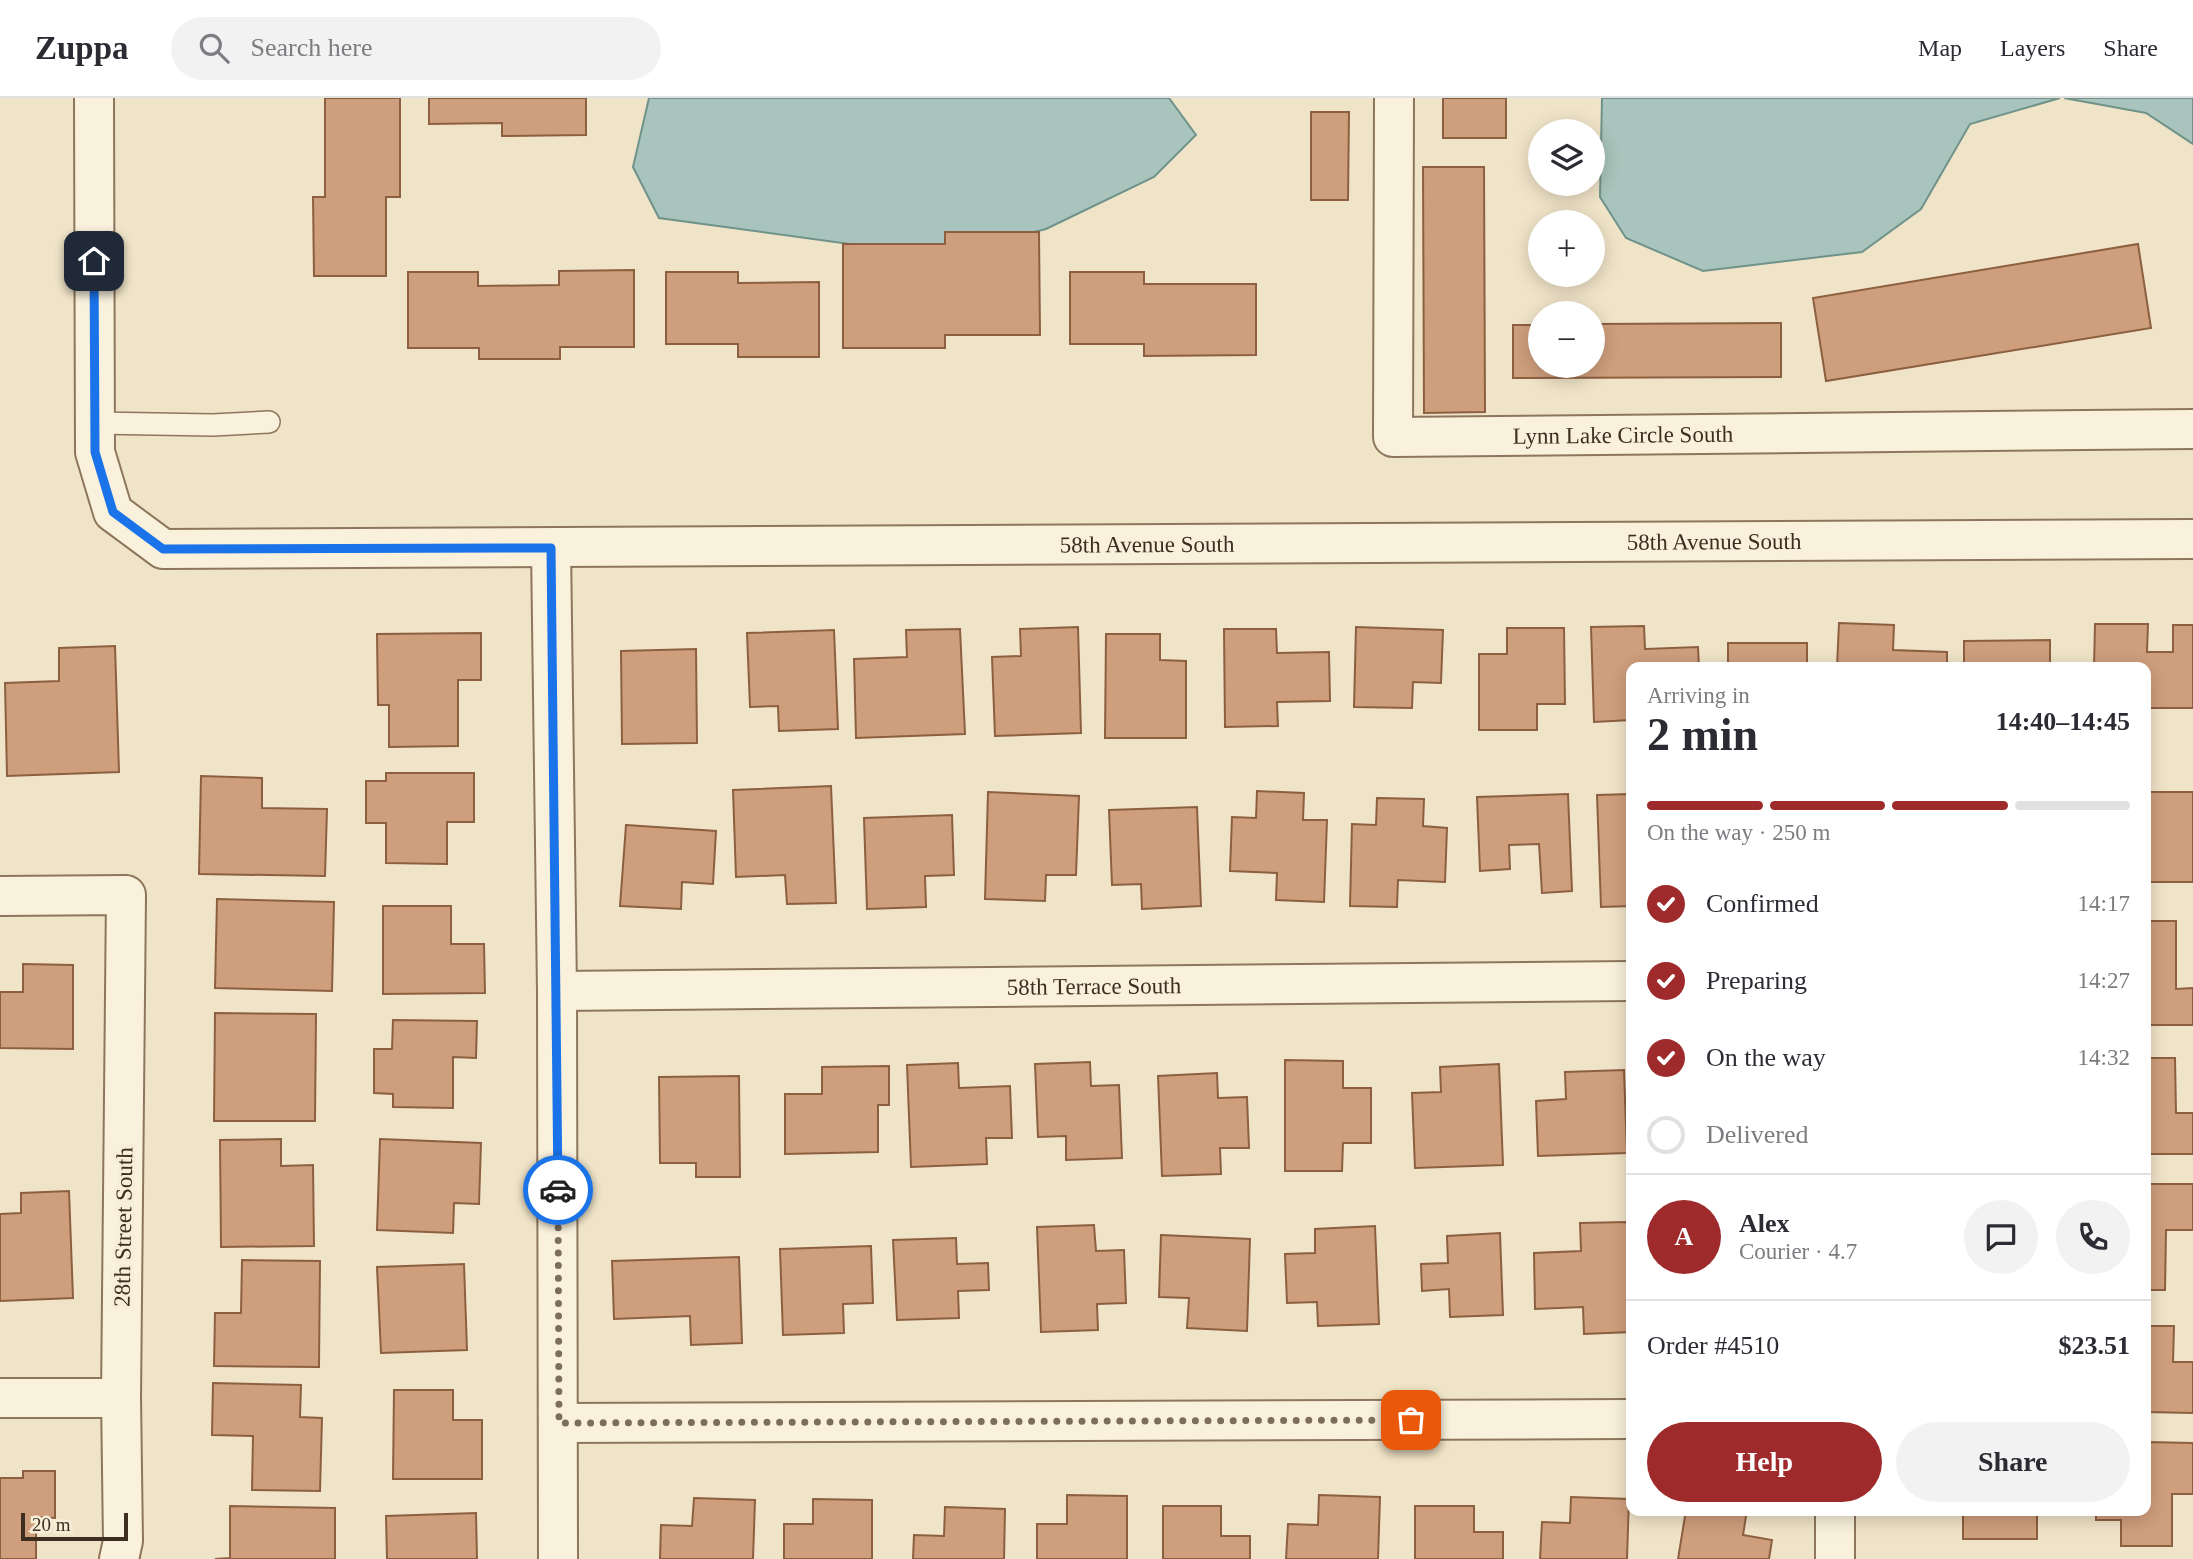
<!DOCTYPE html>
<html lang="en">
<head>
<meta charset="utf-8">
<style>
  body { margin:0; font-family:Georgia,serif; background:#f2f2f3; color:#2b2b33; height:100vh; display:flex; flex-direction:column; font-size:26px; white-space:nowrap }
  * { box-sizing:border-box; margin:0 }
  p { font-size:23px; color:#7c7c81 }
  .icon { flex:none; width:38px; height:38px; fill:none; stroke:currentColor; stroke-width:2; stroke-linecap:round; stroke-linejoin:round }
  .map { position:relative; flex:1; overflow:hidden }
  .sheet { position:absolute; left:1626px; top:564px; width:525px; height:854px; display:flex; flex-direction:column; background:#fff; border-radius:14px; box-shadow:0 4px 18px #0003 }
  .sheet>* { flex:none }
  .fabs { position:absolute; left:1528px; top:21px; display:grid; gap:14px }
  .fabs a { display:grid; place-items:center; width:77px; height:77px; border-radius:50%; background:#fff; box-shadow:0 4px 18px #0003; font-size:35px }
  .scale { position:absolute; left:21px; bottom:18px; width:107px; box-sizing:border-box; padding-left:7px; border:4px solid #3d2e20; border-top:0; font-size:19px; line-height:24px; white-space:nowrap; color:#3d2e20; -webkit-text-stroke:5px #f7eed8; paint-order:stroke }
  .pin { position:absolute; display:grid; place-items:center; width:60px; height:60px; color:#fff; margin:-30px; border-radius:14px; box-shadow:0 4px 10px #0006 }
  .courier { position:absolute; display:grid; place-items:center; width:70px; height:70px; margin:-35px; border:5px solid #1a73e8; border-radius:50%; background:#fff; color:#222; box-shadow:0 2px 9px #0007 }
  .overview em { font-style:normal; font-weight:700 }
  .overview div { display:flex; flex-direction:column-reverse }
  .overview { display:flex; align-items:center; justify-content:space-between; height:119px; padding:0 21px }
  h1 { font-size:46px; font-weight:700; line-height:52px }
  .bar { display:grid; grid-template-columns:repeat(4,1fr); gap:10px 7px; align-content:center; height:84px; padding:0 21px }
  .bar i { height:9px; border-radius:5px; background:#e1e1e2 }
  .bar .current { background:#9e2a2b }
  .bar p { grid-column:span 4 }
  .line { display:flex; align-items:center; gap:18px; padding:0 21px; border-top:2px solid #e1e1e2 }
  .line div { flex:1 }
  .round { display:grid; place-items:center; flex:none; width:74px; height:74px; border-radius:37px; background:#f2f2f3 }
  ol { padding:0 21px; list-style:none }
  li { display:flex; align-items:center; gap:21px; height:77px }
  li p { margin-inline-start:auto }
  li .icon { padding:7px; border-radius:50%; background:#9e2a2b; color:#fff; stroke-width:4 }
  li:last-child { color:#7c7c81 }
  li i { width:38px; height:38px; border:4px solid #e1e1e2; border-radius:50% }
  .cta { display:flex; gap:14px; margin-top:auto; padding:14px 21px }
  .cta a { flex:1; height:80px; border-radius:42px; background:#9e2a2b; color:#fff; font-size:28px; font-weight:700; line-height:80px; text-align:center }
  .cta a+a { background:#f2f2f3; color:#2b2b33 }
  header { display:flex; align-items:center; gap:42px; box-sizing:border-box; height:98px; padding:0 35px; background:#fff; border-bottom:2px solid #e1e1e2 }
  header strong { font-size:33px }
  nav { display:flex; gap:38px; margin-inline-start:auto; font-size:24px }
  .search { width:490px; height:63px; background:#f2f2f3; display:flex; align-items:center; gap:18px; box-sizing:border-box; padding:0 24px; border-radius:38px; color:#7c7c81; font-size:26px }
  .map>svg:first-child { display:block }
</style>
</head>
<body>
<header>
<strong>Zuppa</strong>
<div class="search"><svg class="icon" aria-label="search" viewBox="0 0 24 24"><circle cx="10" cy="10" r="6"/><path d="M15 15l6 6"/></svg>Search here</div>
<nav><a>Map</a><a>Layers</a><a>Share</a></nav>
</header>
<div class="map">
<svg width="2193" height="1461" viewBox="0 0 2193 1461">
  <rect width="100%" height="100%" fill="#f0e4c8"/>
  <!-- water -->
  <path fill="#a9c4bc" stroke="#6f938a" stroke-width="2" d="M 649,0 L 1169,0 L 1196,37 L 1154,79 L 1046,131 L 937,158 L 659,120 L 633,69 Z
    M 1602,0 L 2060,0 L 1970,26 L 1921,111 L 1862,154 L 1703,173 L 1626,140 L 1600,99 Z
    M 2064,0 L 2193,0 L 2193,46 L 2146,15 Z"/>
  <!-- building -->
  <path fill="#cf9f7d" stroke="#8d5f41" stroke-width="2" d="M 325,0 L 400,0 L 400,99 L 386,99 L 386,178 L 314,178 L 313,99 L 325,99 Z
    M 429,0 L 586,0 L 586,37 L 502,38 L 502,25 L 429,26 Z
    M 1443,0 L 1506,0 L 1506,40 L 1443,40 Z
    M 1311,14 L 1349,14 L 1348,102 L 1311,102 Z
    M 1423,69 L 1484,69 L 1485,314 L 1424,315 Z
    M 945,134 L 1039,134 L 1040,237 L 945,237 L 945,250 L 843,250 L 843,146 L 945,146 Z
    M 2138,146 L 2151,230 L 1826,283 L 1813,200 Z
    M 634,172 L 634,249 L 560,249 L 560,261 L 479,261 L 479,250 L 408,250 L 408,174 L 478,174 L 478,188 L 559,187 L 559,173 Z
    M 666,174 L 738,174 L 738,185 L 819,184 L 819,259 L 738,259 L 738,246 L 666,246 Z
    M 1070,174 L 1144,174 L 1144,186 L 1256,186 L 1256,257 L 1144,258 L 1144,246 L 1070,246 Z
    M 1781,225 L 1781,279 L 1513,280 L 1513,227 L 1540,227 L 1540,268 L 1592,268 L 1592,226 Z
    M 1839,525 L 1894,527 L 1893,552 L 1947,554 L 1947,569 L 1837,569 Z
    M 2095,526 L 2148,526 L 2147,554 L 2173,554 L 2173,527 L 2193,527 L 2193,610 L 2146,610 L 2146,637 L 2146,569 L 2094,569 Z
    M 1644,528 L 1645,551 L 1698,549 L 1699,569 L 1631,569 L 1631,622 L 1594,624 L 1591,529 Z
    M 1078,529 L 1081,635 L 995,638 L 992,559 L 1021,558 L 1020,531 Z
    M 1356,529 L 1443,532 L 1441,585 L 1413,584 L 1412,610 L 1354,609 Z
    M 1507,530 L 1564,530 L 1565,606 L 1537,606 L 1537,632 L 1479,632 L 1479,556 L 1507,556 Z
    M 960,531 L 965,636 L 856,640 L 854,561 L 907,559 L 906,532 Z
    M 1224,531 L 1276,531 L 1277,555 L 1329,554 L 1330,603 L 1277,604 L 1278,628 L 1225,629 Z
    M 834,532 L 838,631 L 779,633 L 778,608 L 750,609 L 747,535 Z
    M 481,535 L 481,582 L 458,582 L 458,648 L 389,649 L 389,607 L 378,607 L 377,536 Z
    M 1106,536 L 1160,536 L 1160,562 L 1186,563 L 1186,640 L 1105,640 Z
    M 2050,542 L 2050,569 L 1964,569 L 1964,543 Z
    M 1728,545 L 1807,545 L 1807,569 L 1728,569 Z
    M 115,548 L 119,674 L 7,678 L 5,585 L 59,583 L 59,550 Z
    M 696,551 L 697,645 L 622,646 L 621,553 Z
    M 386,675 L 474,675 L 474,724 L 447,724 L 447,766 L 386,765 L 386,725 L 366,725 L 366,683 L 386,683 Z
    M 201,678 L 262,680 L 262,710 L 327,711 L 325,778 L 199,776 Z
    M 831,688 L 836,805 L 787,806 L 785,777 L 736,779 L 733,692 Z
    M 1257,693 L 1304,695 L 1303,722 L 1327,722 L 1324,804 L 1276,802 L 1277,775 L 1230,773 L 1232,719 L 1256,720 Z
    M 988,694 L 1079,698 L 1076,777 L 1046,777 L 1045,803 L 985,801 Z
    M 2146,694 L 2193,694 L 2193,784 L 2146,784 Z
    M 1568,696 L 1572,793 L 1542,795 L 1539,746 L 1509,747 L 1510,771 L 1480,773 L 1477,699 Z
    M 1631,696 L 1631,808 L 1601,809 L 1597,697 Z
    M 1377,700 L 1424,701 L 1423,728 L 1447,730 L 1445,784 L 1398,782 L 1397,809 L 1350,808 L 1352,726 L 1376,727 Z
    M 1197,709 L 1201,808 L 1142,811 L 1141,786 L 1112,787 L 1109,712 Z
    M 952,717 L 954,777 L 925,778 L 926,809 L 867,811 L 864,720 Z
    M 626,727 L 716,733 L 713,786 L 682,784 L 681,811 L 620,808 Z
    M 217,801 L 334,804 L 332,893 L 215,890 Z
    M 383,808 L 451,808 L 451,846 L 484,846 L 485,895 L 383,896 Z
    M 2146,823 L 2176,823 L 2176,891 L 2193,890 L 2193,927 L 2146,927 Z
    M 23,866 L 73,867 L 73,951 L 0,950 L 0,894 L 23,894 Z
    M 215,915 L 316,916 L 315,1023 L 214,1023 Z
    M 393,922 L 477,923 L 476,960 L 453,959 L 453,1010 L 393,1009 L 393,996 L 374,995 L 374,951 L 392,951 Z
    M 2146,960 L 2175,960 L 2176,1015 L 2193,1015 L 2193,1056 L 2146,1056 Z
    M 1285,962 L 1343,963 L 1343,990 L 1371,990 L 1371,1045 L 1343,1045 L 1342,1073 L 1285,1073 Z
    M 1090,964 L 1091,988 L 1119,987 L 1122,1060 L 1066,1062 L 1066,1038 L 1038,1039 L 1035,966 Z
    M 958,965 L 959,990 L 1010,988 L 1012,1040 L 986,1040 L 987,1066 L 911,1069 L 907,967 Z
    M 1499,966 L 1503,1067 L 1415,1070 L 1412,995 L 1441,994 L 1440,969 Z
    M 889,968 L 889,1007 L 878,1007 L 878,1054 L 785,1056 L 785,996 L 822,996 L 822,969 Z
    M 1624,972 L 1627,1055 L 1538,1058 L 1536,1003 L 1566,1001 L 1565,974 Z
    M 1217,975 L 1218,1000 L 1247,999 L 1249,1050 L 1220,1050 L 1221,1076 L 1162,1078 L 1158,978 Z
    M 739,978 L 740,1079 L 696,1079 L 696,1065 L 660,1065 L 659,979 Z
    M 281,1041 L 281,1068 L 313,1067 L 314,1148 L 221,1149 L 220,1042 Z
    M 380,1041 L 481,1045 L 479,1106 L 454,1105 L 453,1135 L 377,1132 Z
    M 2146,1086 L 2193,1086 L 2193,1132 L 2166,1132 L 2165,1192 L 2146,1192 Z
    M 69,1093 L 73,1200 L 0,1203 L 0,1116 L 21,1115 L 21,1095 Z
    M 1627,1124 L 1631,1234 L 1584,1236 L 1583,1209 L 1535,1211 L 1534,1155 L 1581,1153 L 1580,1125 Z
    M 1094,1127 L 1096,1153 L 1124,1152 L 1126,1205 L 1097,1206 L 1098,1232 L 1041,1234 L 1037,1129 Z
    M 1375,1128 L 1379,1226 L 1318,1228 L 1317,1204 L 1287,1205 L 1285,1156 L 1315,1155 L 1315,1131 Z
    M 1500,1135 L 1503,1217 L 1450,1219 L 1449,1191 L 1422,1193 L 1421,1166 L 1448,1165 L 1447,1138 Z
    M 1161,1137 L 1250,1141 L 1247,1233 L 1187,1230 L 1189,1200 L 1159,1199 Z
    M 956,1140 L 957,1166 L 988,1165 L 989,1192 L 958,1193 L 959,1220 L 897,1222 L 893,1142 Z
    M 871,1148 L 873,1205 L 843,1206 L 844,1235 L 783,1237 L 780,1151 Z
    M 739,1159 L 742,1245 L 691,1247 L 690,1218 L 614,1221 L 612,1163 Z
    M 242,1162 L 320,1163 L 319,1269 L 214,1268 L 215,1215 L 241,1215 Z
    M 464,1166 L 467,1252 L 381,1255 L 377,1169 Z
    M 2146,1228 L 2174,1228 L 2173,1264 L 2193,1264 L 2193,1315 L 2146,1314 Z
    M 213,1285 L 301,1287 L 300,1319 L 322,1320 L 320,1393 L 252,1392 L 253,1338 L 212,1337 Z
    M 394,1292 L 453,1292 L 453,1322 L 482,1322 L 482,1381 L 393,1381 Z
    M 2146,1344 L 2193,1345 L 2193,1396 L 2172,1396 L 2172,1448 L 2121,1448 L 2121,1422 L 2096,1422 L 2096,1412 L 2146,1412 Z
    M 23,1373 L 55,1373 L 55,1420 L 36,1419 L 36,1461 L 0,1461 L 0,1380 L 23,1380 Z
    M 1067,1397 L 1127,1398 L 1127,1461 L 1037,1461 L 1037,1426 L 1067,1426 Z
    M 1319,1397 L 1380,1399 L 1378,1461 L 1286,1461 L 1288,1426 L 1318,1427 Z
    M 1571,1399 L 1629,1401 L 1627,1461 L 1540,1461 L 1542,1424 L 1570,1425 Z
    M 694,1400 L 755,1402 L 753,1461 L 660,1461 L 661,1427 L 692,1428 Z
    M 813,1401 L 872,1402 L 872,1461 L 784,1461 L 784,1426 L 813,1426 Z
    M 230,1408 L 335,1410 L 335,1461 L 215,1461 L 230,1460 Z
    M 1163,1408 L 1221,1408 L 1221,1438 L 1250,1438 L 1250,1461 L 1163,1461 Z
    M 1415,1408 L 1474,1408 L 1474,1434 L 1503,1434 L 1503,1461 L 1415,1461 Z
    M 945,1409 L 1005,1411 L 1004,1461 L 913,1461 L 914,1437 L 944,1438 Z
    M 1686,1412 L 1747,1412 L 1743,1437 L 1772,1442 L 1769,1461 L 1678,1461 Z
    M 1963,1412 L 2037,1412 L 2037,1441 L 1963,1441 Z
    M 476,1415 L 477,1461 L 387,1461 L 386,1418 Z"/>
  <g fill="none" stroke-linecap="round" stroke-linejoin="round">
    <defs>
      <path id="service" d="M 95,325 L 213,327 L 269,324"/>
      <g id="minor">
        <path id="s1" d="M 94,0 L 95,354 L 113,414 L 163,451 L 2193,441"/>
        <path id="s2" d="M 1394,0 L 1393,339 L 2193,331"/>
        <path d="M 551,450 L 557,893 L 558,1461"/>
        <path d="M 0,798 L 126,797 L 121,1300 L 123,1443 L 119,1461"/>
        <path id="s3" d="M 557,893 L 1631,883"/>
        <path d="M 0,1300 L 121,1300"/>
        <path d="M 559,1325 L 1631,1321"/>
        <path d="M 1835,1412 L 1835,1461"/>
      </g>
    </defs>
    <!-- service casing -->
    <use href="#service" stroke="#8d765c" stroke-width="24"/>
    <!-- minor casing -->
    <use href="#minor" stroke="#8d765c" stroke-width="42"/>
    <!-- service -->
    <use href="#service" stroke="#faf1dc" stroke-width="21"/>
    <!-- minor -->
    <use href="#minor" stroke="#faf1dc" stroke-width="38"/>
  </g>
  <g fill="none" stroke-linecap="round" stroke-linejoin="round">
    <!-- done -->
    <path stroke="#7c6e5b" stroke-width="7" stroke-dasharray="0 12.6" d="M 558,1092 L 559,1325 L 1411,1322"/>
    <!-- route -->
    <path stroke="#1a73e8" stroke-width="9" d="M 94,163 L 95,354 L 113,414 L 163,451 L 551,450 L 558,1092"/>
  </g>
  <g text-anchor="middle" stroke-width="7" stroke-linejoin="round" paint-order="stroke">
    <!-- street labels -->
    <g font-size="23" fill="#3d2e20" stroke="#f7eed8">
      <text dy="8" stroke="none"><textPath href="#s2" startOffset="569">Lynn Lake Circle South</textPath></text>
      <text dy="8" stroke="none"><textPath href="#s1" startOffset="2030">58th Avenue South</textPath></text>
      <text dy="8" stroke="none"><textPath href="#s1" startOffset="1463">58th Avenue South</textPath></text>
      <text dy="8" stroke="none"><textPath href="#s3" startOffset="537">58th Terrace South</textPath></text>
      <text transform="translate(123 1129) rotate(-89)" y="8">28th Street South</text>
    </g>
  </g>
</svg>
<div class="fabs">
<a><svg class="icon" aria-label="layers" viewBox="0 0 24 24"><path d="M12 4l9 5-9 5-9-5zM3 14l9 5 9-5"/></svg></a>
<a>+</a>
<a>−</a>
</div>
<div class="scale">20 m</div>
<div class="pin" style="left:1411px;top:1322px;background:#ea580c"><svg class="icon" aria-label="bag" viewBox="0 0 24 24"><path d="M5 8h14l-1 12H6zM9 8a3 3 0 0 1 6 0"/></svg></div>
<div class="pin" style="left:94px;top:163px;background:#1f2937"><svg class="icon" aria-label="home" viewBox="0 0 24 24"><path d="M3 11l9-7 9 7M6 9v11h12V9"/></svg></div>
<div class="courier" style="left:558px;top:1092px"><svg class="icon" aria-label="car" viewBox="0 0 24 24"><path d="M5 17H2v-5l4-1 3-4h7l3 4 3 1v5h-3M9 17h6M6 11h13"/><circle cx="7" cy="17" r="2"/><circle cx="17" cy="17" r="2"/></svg></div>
<section class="sheet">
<div class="overview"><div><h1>2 min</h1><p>Arriving in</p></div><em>14:40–14:45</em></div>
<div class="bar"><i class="current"></i><i class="current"></i><i class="current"></i><i></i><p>On the way · 250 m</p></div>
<ol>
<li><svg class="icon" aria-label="check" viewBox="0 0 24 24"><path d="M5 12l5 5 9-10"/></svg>Confirmed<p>14:17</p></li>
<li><svg class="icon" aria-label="check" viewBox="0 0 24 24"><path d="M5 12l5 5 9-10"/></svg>Preparing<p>14:27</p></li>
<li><svg class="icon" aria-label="check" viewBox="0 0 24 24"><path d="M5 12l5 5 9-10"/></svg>On the way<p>14:32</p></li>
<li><i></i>Delivered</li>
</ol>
<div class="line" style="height:126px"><b class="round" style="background:#9e2a2b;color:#fff">A</b><div><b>Alex</b><p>Courier · 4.7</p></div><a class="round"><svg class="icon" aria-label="chat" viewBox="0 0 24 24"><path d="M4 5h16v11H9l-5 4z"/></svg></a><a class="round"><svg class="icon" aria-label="phone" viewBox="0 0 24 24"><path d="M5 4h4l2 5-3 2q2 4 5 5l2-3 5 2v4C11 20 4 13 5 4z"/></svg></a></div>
<div class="line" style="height:91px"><div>Order #4510</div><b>$23.51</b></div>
<div class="cta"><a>Help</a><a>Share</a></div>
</section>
</div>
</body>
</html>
